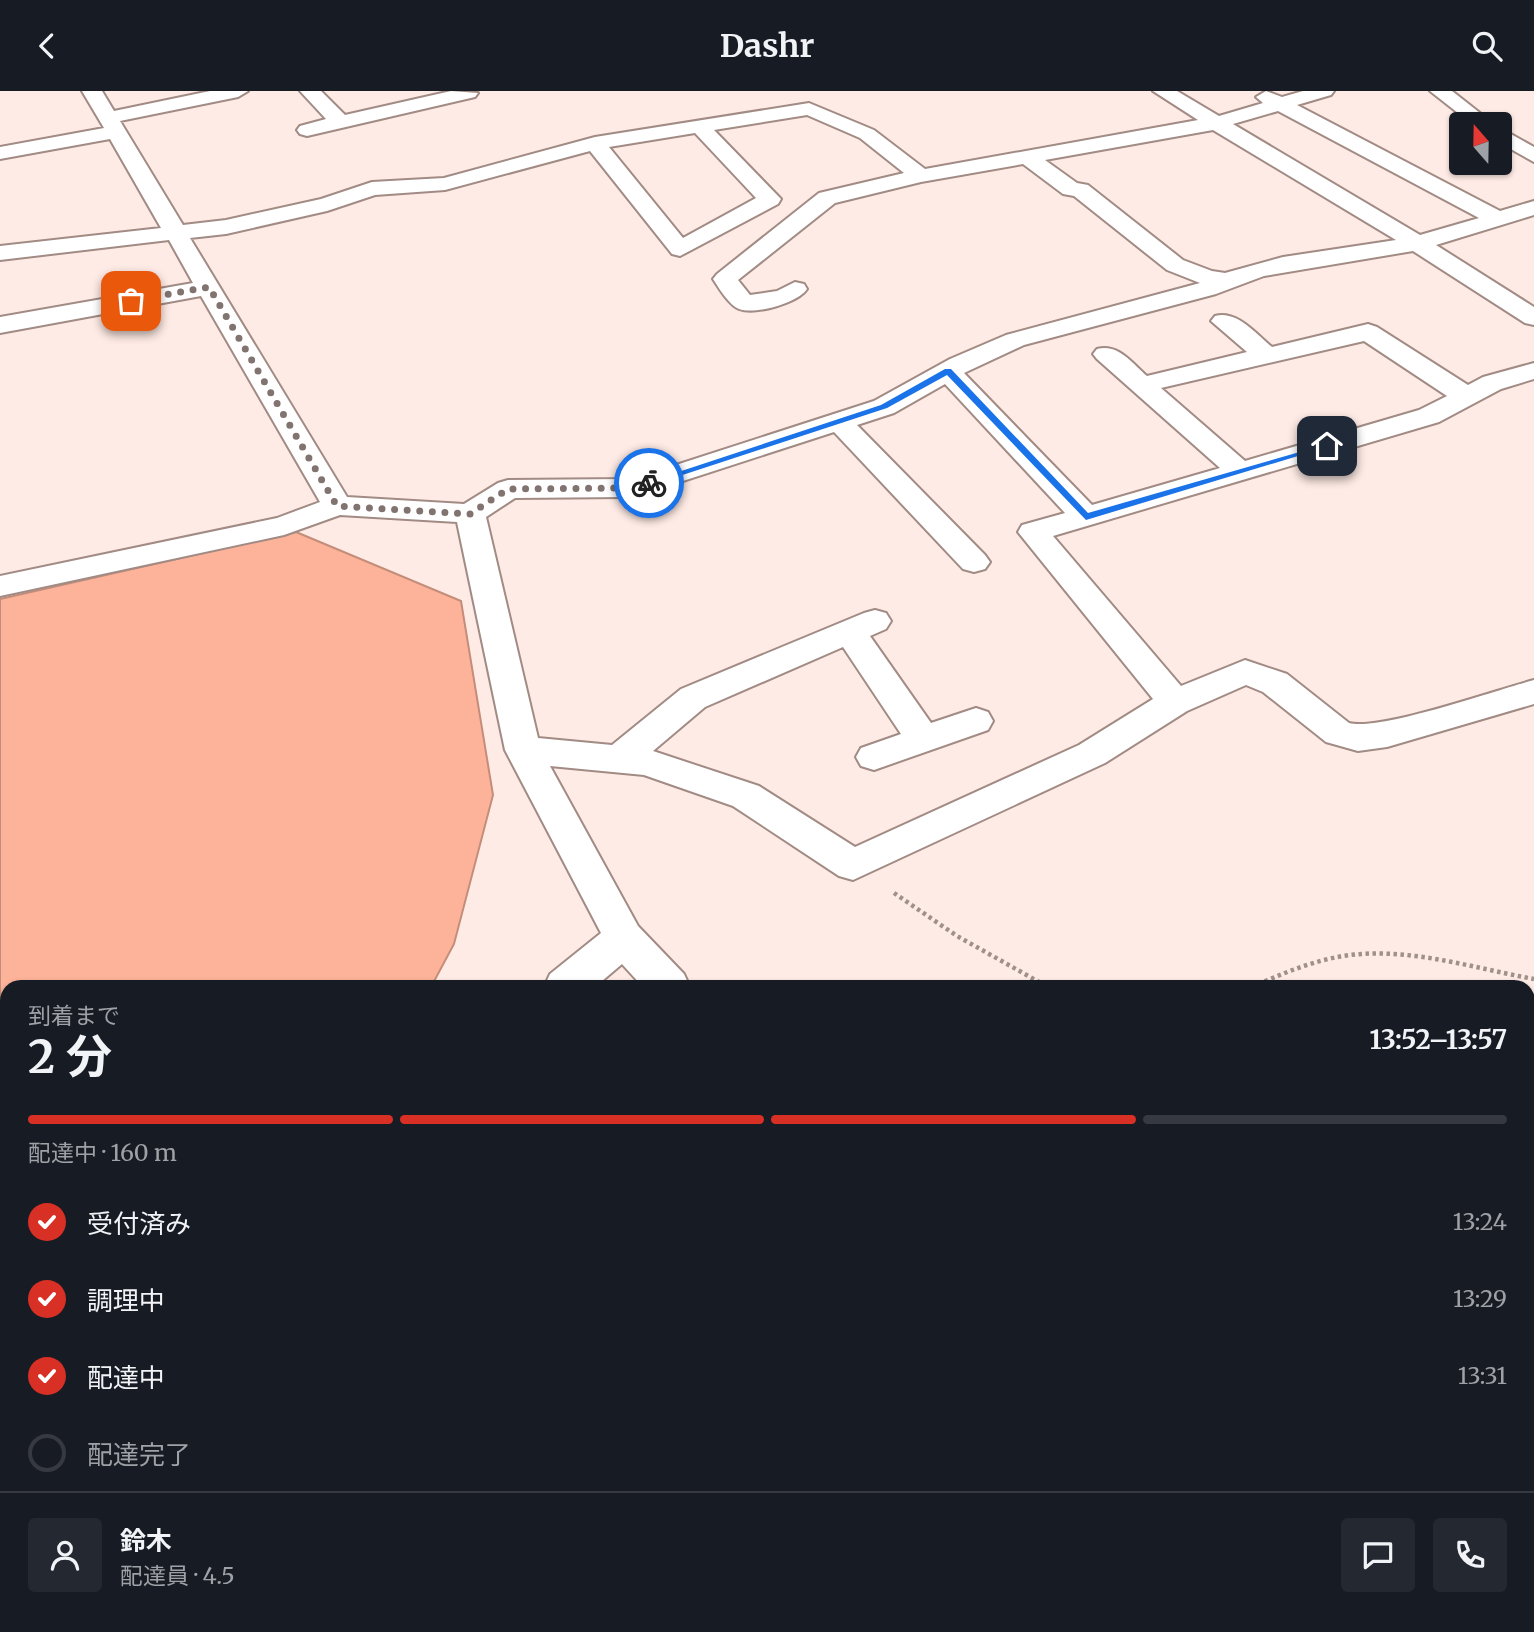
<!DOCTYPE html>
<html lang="ja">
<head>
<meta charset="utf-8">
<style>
  body { margin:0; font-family:Merriweather,"Noto Sans JP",serif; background:#242831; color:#f1f3f6; height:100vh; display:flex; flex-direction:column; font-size:26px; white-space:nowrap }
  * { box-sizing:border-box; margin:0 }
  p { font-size:23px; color:#9ea1a6 }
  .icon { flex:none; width:38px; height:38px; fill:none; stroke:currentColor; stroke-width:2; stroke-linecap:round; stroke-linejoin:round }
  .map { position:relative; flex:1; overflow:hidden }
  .drawer { position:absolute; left:0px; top:889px; width:1535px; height:653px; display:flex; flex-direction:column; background:#171b24; border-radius:21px 21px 0 0; box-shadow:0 2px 5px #0004 }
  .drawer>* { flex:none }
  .needle { width:46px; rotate:340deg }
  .buttons { position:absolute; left:1449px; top:21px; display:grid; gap:14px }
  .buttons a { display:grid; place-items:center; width:63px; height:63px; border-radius:7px; background:#171b24; box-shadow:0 2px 5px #0004; font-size:35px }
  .pin { position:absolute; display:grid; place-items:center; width:60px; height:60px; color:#fff; margin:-30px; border-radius:14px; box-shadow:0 4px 10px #0006 }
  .courier { position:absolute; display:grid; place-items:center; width:70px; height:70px; margin:-35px; border:5px solid #1a73e8; border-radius:50%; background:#fff; color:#222; box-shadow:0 2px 9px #0007 }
  .summary em { font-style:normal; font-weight:700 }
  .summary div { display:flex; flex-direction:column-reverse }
  .summary { display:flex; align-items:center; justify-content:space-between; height:119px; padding:0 28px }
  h1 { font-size:46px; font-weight:700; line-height:52px }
  .bar { display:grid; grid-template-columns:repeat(4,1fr); gap:10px 7px; align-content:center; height:84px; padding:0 28px }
  .bar i { height:9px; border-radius:5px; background:#363941 }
  .bar .on { background:#d93025 }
  .bar p { grid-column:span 4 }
  .line { display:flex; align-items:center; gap:18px; padding:0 28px; border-top:2px solid #363941 }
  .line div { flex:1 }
  .round { display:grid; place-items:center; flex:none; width:74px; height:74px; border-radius:7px; background:#242831 }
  ol { padding:0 28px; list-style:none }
  li { display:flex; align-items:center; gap:21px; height:77px }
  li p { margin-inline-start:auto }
  li .icon { padding:7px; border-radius:50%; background:#d93025; color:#fff; stroke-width:4 }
  li:last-child { color:#9ea1a6 }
  li i { width:38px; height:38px; border:4px solid #363941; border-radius:50% }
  header { display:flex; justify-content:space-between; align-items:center; height:91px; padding:0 28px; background:#171b24; font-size:32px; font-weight:700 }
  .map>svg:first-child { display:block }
</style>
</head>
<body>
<header><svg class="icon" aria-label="back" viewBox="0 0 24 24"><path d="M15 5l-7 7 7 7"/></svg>Dashr<svg class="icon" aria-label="search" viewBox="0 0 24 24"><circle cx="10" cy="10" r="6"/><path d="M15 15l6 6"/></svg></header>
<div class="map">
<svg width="1534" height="1541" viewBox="0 0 1534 1541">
  <rect width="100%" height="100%" fill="#ffebe5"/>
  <!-- water -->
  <path fill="#fdb39a" stroke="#c38d7a" stroke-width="2" d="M 296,441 L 461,510 L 493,704 L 454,853 L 431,896 L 7,896 L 7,1128 L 0,1131 L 0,508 Z"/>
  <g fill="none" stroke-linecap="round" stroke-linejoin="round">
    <defs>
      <path id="minor" d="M 82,0 L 102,0 L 114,20 L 210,0 L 248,0 L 238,6 L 120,30 L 183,134 L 226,129 L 321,108 L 372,91 L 444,87 L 595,46 L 809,12 L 874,39 L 925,78 L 1198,29 L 1153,0 L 1177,0 L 1219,25 L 1263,12 L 1256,6 L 1266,0 L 1282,6 L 1303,0 L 1334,0 L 1331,4 L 1297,14 L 1500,120 L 1534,110 L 1534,124 L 1436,154 L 1534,216 L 1534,234 L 1525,232 L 1413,160 L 1264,185 L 1216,203 L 1024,254 L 964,282 L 1092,414 L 1220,377 L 1097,268 L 1093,263 L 1097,258 C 1118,252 1132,272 1147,285 L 1247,261 L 1211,230 L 1215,225 C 1237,219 1256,243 1272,256 L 1368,233 L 1377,236 L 1468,294 L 1483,286 L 1534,272 L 1534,288 L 1501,298 L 1439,331 L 1053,445 L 1181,595 L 1245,569 L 1287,583 L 1349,632 C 1381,640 1496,599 1534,589 L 1534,613 L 1387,656 L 1358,660 L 1326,651 L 1263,601 L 1246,594 L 1187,620 L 1105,672 L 853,789 L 839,785 L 733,715 L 644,684 L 550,675 L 638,835 L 684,883 L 690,896 L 643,896 L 622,873 L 595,896 L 544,896 L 550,883 L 601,842 L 505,659 L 457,431 L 340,424 L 284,444 L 0,505 L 0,485 L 277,427 L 320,411 L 201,205 L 0,242 L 0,226 L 193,192 L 169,149 L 0,169 L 0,155 L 161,137 L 110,48 L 0,68 L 0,56 L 104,37 ZM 1278,20 L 1479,127 L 1420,144 L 1233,33 ZM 807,24 L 860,47 L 904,82 L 819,102 L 717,183 L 713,188 C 719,197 729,214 739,218 C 755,224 798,212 807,198 L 804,193 L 795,191 L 777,200 L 750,204 L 738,189 L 835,112 L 921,91 L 1023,73 L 1063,103 L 1074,105 L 1167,179 L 1200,192 L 1006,244 L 950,268 L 874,310 L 642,385 L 626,388 L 508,389 L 498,392 L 464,413 L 347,406 L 190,147 L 226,143 L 327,120 L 375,104 L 445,99 L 590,60 L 672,163 L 680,165 L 778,113 L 781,108 L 714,39 ZM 1213,39 L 1396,149 L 1283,166 L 1225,182 L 1212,180 L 1183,169 L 1088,94 L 1077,92 L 1045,69 ZM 695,42 L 756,107 L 683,147 L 609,56 ZM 1364,250 L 1447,305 L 1419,319 L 1245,370 L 1161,297 ZM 945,293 L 1065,422 L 1022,434 L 1018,441 L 1153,608 L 1079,654 L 855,756 L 759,695 L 653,660 L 705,616 L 843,556 L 901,643 L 861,657 L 856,666 L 861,675 L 874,679 L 988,639 L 993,630 L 988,621 L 976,617 L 931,632 L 870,545 L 886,538 L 891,530 L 886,522 L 875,519 L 864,522 L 681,598 L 612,654 L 538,647 L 486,426 L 515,407 L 626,406 L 649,401 L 834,341 L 963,478 L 974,481 L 985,478 L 990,471 L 985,464 L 857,334 L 894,322 Z
        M 300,0 L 321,0 L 345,24 L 451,0 L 478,2 L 475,6 L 307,45 L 300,43 L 297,39 L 300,35 L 326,28 Z
        M 1430,0 L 1452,0 L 1494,33 L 1472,33 Z
        M 1500,37 L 1534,56 L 1534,71 L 1500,52 Z
        M 7,1139 L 7,1187 L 0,1190 L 0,1142 Z
        M 1528,1511 L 1534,1514 L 1534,1541 L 1462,1541 L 1465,1535 L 1528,1535 Z
        M 979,1535 L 1037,1535 L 1039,1541 L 981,1541 Z"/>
    </defs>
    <!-- minor casing -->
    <use href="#minor" stroke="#a18b84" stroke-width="4"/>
    <!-- path-far1 -->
    <path stroke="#9f908c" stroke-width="4.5" stroke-dasharray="3.5 3.5" stroke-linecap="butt" d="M 894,802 L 957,845 L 1048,896
      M 1252,896 C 1281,883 1312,870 1343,865 C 1406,855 1473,877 1534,888"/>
    <!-- path -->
    <path stroke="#9f908c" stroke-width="6" stroke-dasharray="4.5 4.5" stroke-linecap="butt" d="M 1528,1283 L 1534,1292"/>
    <!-- minor -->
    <use href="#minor" fill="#fff" fill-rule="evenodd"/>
  </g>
  <!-- route -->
  <path fill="#1a73e8" d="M 945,278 L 951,278 L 1088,422 L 1324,354 L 1331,355 L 1086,429 L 947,284 L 887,317 L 652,394 L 645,392 L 881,314 Z"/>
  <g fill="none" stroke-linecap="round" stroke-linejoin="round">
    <!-- done -->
    <path stroke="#81736f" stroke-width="7" stroke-dasharray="0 12.6" d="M 131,210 L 209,196 L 337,415 L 470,423 L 508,398 L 626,397 L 649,392"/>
  </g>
</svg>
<div class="buttons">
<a><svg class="needle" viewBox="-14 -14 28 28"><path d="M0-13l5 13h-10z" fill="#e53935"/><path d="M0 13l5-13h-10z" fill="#9ea1a6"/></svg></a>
</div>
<div class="pin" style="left:131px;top:210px;background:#ea580c"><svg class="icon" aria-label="bag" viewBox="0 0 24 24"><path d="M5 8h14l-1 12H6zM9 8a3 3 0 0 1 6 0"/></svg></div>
<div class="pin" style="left:1327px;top:355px;background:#1f2937"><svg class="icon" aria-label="home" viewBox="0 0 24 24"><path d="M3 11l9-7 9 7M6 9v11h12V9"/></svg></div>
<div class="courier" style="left:649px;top:392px"><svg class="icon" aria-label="bike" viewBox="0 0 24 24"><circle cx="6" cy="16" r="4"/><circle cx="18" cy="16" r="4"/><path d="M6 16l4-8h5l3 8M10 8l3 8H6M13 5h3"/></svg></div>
<section class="drawer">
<div class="summary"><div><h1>2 分</h1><p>到着まで</p></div><em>13:52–13:57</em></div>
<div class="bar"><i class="on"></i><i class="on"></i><i class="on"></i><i></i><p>配達中 · 160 m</p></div>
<ol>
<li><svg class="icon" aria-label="check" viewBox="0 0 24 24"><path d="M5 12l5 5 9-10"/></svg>受付済み<p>13:24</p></li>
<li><svg class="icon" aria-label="check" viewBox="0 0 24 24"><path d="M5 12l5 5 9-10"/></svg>調理中<p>13:29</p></li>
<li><svg class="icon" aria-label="check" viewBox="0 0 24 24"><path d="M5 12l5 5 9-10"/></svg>配達中<p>13:31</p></li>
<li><i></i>配達完了</li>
</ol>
<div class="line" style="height:126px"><a class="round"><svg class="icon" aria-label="person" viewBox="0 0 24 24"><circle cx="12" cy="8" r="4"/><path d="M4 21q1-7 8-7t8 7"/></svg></a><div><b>鈴木</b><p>配達員 · 4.5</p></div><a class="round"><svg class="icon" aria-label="chat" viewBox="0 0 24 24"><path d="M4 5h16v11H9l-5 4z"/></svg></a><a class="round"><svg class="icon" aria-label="phone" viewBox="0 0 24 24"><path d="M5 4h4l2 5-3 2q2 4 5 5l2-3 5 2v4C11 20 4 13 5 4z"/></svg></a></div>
</section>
</div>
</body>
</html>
